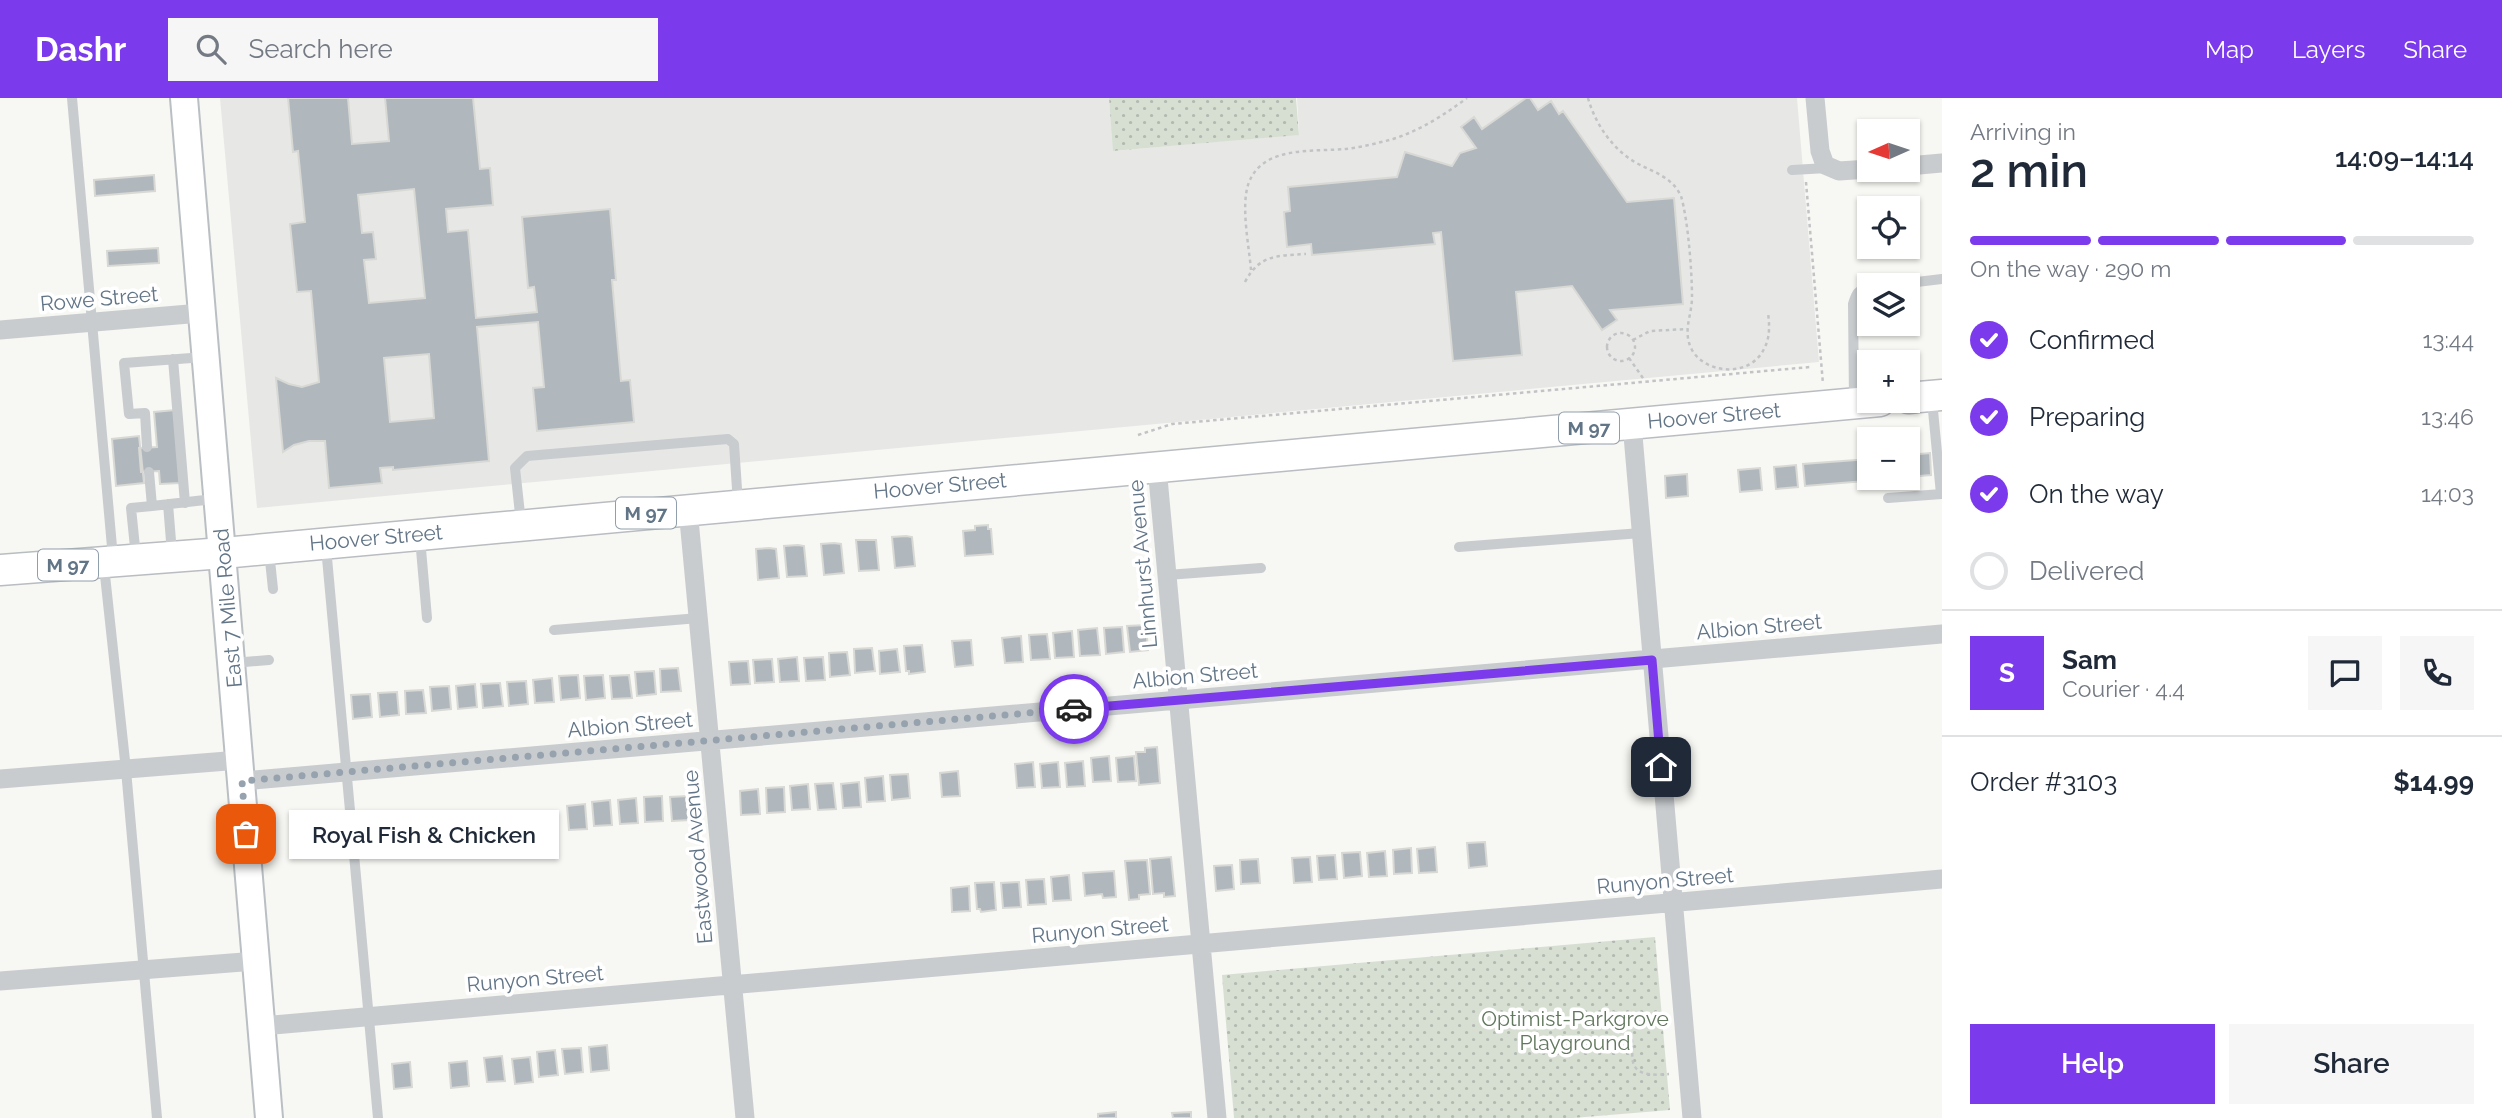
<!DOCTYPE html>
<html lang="en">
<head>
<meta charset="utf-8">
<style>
  body { margin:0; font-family:Raleway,sans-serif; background:#f6f6f7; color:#1f2937; height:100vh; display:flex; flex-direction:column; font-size:26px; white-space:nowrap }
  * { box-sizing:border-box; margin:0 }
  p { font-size:23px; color:#747a83 }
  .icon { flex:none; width:38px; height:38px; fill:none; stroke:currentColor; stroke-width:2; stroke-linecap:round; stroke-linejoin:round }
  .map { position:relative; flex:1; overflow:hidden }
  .sheet { display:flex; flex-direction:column; background:#fff; width:560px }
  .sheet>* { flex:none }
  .needle { width:46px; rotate:267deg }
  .tools { position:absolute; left:1857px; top:21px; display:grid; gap:14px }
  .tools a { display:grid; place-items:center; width:63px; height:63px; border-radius:0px; background:#fff; box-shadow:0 2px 5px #0004; font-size:35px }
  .pin { position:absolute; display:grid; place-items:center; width:60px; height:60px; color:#fff; margin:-30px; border-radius:14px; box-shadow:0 4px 10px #0006 }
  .courier { position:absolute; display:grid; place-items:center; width:70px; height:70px; margin:-35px; border:5px solid #7c3aed; border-radius:50%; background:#fff; color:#222; box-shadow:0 2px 9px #0007 }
  .bubble { position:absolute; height:49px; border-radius:0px; background:#fff; box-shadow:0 2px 5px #0004; font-size:23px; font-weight:600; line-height:49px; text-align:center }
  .summary em { font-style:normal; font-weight:600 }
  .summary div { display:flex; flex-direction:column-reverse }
  .summary { display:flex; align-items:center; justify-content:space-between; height:119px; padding:0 28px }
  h1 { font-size:46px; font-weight:600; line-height:52px }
  .bar { display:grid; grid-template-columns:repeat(4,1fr); gap:10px 7px; align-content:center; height:84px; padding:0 28px }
  .bar i { height:9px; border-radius:5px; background:#e0e1e3 }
  .bar .on { background:#7c3aed }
  .bar p { grid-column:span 4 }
  .line { display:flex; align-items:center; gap:18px; padding:0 28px; border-top:2px solid #e0e1e3 }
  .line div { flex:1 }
  .round { display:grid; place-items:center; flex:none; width:74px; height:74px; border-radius:0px; background:#f6f6f7 }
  ol { padding:0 28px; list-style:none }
  li { display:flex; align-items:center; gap:21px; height:77px }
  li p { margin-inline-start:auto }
  li .icon { padding:7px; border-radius:50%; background:#7c3aed; color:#fff; stroke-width:4 }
  li:last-child { color:#747a83 }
  li i { width:38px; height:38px; border:4px solid #e0e1e3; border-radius:50% }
  .primary-button { display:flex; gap:14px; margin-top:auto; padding:14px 28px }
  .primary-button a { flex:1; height:80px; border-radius:0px; background:#7c3aed; color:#fff; font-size:28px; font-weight:600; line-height:80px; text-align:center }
  .primary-button a+a { background:#f6f6f7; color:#1f2937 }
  header { display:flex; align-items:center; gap:42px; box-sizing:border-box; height:98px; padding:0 35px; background:#7c3aed; color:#fff }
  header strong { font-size:33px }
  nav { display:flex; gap:38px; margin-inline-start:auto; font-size:24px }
  .search { width:490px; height:63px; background:#f6f6f7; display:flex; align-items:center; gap:18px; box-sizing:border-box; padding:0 24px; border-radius:0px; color:#747a83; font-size:26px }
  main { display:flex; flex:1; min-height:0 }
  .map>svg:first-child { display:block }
</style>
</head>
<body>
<header>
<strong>Dashr</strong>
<div class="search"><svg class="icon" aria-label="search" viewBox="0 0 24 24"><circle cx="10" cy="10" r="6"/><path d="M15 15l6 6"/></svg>Search here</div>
<nav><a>Map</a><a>Layers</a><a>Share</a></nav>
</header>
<main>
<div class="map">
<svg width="1942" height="1020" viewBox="0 0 1942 1020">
  <defs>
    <pattern id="park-dots" width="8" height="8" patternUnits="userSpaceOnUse" patternTransform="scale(1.75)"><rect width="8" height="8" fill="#d7dfd3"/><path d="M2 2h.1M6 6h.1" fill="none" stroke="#b2b9b1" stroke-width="1.8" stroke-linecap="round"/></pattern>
  </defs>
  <rect width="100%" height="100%" fill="#f7f7f3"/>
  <!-- built -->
  <path fill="#e7e8e6" d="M 220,0 L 1109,0 L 1114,53 L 1299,36 L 1297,0 L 1797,0 L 1819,264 L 257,410 Z"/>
  <!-- park -->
  <path fill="url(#park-dots)" d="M 1109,0 L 1296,0 L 1299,37 L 1113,53 Z
    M 1655,839 L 1670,1012 L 1573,1020 L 1234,1020 L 1222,877 Z"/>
  <!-- building -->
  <path fill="#b0b8bd" stroke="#d8d8d5" stroke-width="2" fill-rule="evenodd" d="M 288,0 L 348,0 L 352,46 L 389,43 L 385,0 L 473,0 L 480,71 L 490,70 L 493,107 L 446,111 L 448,134 L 468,132 L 476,220 L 537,214 L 534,189 L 528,190 L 522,119 L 610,111 L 616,182 L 612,182 L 621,283 L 630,282 L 634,324 L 537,333 L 533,290 L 544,289 L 538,224 L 477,229 L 489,363 L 393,372 L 393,369 L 380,370 L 382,385 L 329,390 L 325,343 L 309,343 L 294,347 L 283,354 L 276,280 L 289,286 L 302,289 L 319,284 L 311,193 L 297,194 L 290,126 L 305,124 L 298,53 L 293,54 ZM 414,91 L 425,200 L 369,205 L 364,162 L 376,161 L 373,134 L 362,135 L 358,97 ZM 429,256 L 434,320 L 390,324 L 384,260 Z
    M 1526,0 L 1530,0 L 1538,12 L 1551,3 L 1559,16 L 1563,13 L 1627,104 L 1674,100 L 1683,206 L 1610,212 L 1617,222 L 1602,232 L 1572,188 L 1516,194 L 1522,257 L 1453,263 L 1441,134 L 1433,135 L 1435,146 L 1312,157 L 1311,146 L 1287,149 L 1284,114 L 1290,113 L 1288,89 L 1397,79 L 1405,54 L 1452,68 L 1460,55 L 1476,50 L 1461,29 L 1474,19 L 1482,31 Z
    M 154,77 L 155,93 L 95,98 L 94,82 Z
    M 158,150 L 159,165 L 108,168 L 107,153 Z
    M 175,312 L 180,385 L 160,386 L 159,373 L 141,374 L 139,350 L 157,349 L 154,314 Z
    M 139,338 L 144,385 L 116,388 L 112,341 Z
    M 1930,355 L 1931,377 L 1908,379 L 1908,357 Z
    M 1869,361 L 1869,380 L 1902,380 L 1805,388 L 1803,366 Z
    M 1796,367 L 1798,389 L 1776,391 L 1774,369 Z
    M 1760,370 L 1762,392 L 1740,394 L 1738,372 Z
    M 1687,376 L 1688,398 L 1666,400 L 1665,378 Z
    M 988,427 L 988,431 L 991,431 L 993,456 L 965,458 L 963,433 L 975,432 L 975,428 Z
    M 906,438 L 912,439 L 915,468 L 895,470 L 892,439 Z
    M 856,442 L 876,442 L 879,472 L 859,473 Z
    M 834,445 L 841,446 L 844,475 L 824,477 L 821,446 Z
    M 798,447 L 804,448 L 807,478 L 787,479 L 784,448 Z
    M 769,450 L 776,451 L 779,480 L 758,482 L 756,451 Z
    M 1146,527 L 1148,552 L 1130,554 L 1127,528 Z
    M 1122,529 L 1124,554 L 1106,556 L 1104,530 Z
    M 1097,530 L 1100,557 L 1080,558 L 1078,532 Z
    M 1072,533 L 1074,559 L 1055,560 L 1053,535 Z
    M 1047,536 L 1050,561 L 1031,562 L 1029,537 Z
    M 1021,538 L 1023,564 L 1005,565 L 1002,540 Z
    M 971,542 L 973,567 L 955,569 L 952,543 Z
    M 922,547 L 925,574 L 909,576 L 909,573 L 906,573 L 904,548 Z
    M 872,550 L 875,573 L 855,575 L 854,551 Z
    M 897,551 L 900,574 L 880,576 L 879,553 Z
    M 847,554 L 850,577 L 830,579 L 829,555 Z
    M 797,559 L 799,583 L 780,584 L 778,561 Z
    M 823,559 L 825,582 L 806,583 L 804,560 Z
    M 772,561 L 774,584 L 755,585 L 753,562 Z
    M 748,563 L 750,586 L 731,587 L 729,564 Z
    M 678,570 L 681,593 L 661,594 L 660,571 Z
    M 654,573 L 656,596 L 637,598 L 635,574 Z
    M 578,577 L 580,600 L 561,602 L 559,578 Z
    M 603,577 L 605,600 L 586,602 L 584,578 Z
    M 629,577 L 632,600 L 612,601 L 610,578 Z
    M 552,580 L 554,604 L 535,605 L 533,582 Z
    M 526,583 L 528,606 L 509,608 L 507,584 Z
    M 500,585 L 503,608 L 483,610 L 481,586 Z
    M 475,586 L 477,609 L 458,611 L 456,588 Z
    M 449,588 L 451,611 L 432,613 L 430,589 Z
    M 423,592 L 426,615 L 406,616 L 405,593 Z
    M 397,594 L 399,617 L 380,619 L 378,595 Z
    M 370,596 L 372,619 L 353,621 L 351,597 Z
    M 1157,649 L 1160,685 L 1139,687 L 1136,654 L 1145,654 L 1145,650 Z
    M 1109,658 L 1111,683 L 1093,684 L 1091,660 Z
    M 1134,658 L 1136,683 L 1118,684 L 1116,660 Z
    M 1083,663 L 1085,688 L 1067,689 L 1065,665 Z
    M 1033,664 L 1035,689 L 1017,690 L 1015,666 Z
    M 1058,664 L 1060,689 L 1042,690 L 1040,666 Z
    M 958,673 L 960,698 L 942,699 L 940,675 Z
    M 908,676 L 910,700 L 892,702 L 890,677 Z
    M 883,678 L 885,703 L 867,704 L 865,680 Z
    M 859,684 L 861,709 L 843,710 L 841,686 Z
    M 833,685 L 836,711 L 818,712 L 815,686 Z
    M 808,686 L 810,711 L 792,712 L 790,688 Z
    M 784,689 L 785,714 L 767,715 L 766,690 Z
    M 758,691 L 760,716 L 741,717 L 740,693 Z
    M 662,698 L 663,723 L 645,724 L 644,699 Z
    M 688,698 L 690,722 L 672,723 L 670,699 Z
    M 636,700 L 638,725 L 620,726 L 618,702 Z
    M 610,702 L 612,727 L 594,728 L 592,704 Z
    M 585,706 L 587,731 L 569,732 L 567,708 Z
    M 1485,744 L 1487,768 L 1469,770 L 1467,745 Z
    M 1435,749 L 1437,774 L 1419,775 L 1417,751 Z
    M 1411,750 L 1412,775 L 1394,776 L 1393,752 Z
    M 1385,753 L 1387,778 L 1369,779 L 1367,755 Z
    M 1360,754 L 1362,778 L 1344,780 L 1342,755 Z
    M 1335,757 L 1337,781 L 1319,782 L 1317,758 Z
    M 1171,759 L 1175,798 L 1164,799 L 1164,795 L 1153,796 L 1150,761 Z
    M 1310,759 L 1312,784 L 1294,785 L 1292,760 Z
    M 1258,761 L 1260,785 L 1241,786 L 1240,762 Z
    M 1147,762 L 1150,796 L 1139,797 L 1139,801 L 1129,802 L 1125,763 Z
    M 1232,767 L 1234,791 L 1216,793 L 1214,768 Z
    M 1114,773 L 1116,799 L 1103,800 L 1102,796 L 1085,798 L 1083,775 Z
    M 1069,777 L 1071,802 L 1053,803 L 1051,779 Z
    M 1044,781 L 1046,806 L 1028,807 L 1026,782 Z
    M 994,784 L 996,812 L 981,814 L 980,811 L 977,811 L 975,785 Z
    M 1019,784 L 1021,809 L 1003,810 L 1001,785 Z
    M 969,788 L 970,813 L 952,814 L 951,790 Z
    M 607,947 L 609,972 L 591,974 L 589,949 Z
    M 581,950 L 583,974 L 565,976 L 562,951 Z
    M 555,952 L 558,977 L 539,979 L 537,954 Z
    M 502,958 L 505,983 L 487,984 L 484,960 Z
    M 530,959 L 533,984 L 515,986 L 512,961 Z
    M 467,963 L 469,988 L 451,990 L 449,965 Z
    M 410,964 L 412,989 L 394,991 L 392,966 Z
    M 1116,1014 L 1116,1020 L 1098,1020 L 1098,1016 Z
    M 1191,1014 L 1191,1020 L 1173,1020 L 1172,1015 Z"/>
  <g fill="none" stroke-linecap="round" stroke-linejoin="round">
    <defs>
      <path id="secondary" d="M 184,0 L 269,1020"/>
      <path id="primary" d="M 1908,300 L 1942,297
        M 0,472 L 223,455 L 1880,303"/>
    </defs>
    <!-- secondary casing -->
    <use href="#secondary" stroke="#babfc4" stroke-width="30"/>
    <!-- primary casing -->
    <use href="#primary" stroke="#b9bdc1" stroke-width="33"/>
    <!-- path -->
    <path stroke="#c1c3c5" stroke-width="2.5" stroke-dasharray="3.5 3.5" stroke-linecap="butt" d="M 1588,0 C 1595,25 1611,49 1633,63 C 1651,74 1671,77 1681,98 C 1688,122 1692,173 1692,199 C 1692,218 1682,233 1692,252 C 1705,275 1745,279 1761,256 C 1770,243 1770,230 1768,215
      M 1806,84 L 1823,286
      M 1251,172 C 1249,148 1241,110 1248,87 C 1261,47 1313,54 1346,51 C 1362,49 1378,45 1393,41 C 1421,32 1444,17 1467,0
      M 1245,184 C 1260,156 1277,158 1306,156
      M1607 249a14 14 0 1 1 28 0a14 14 0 1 1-28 0Z
      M 1633,242 L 1650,233 L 1687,231
      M 1629,260 L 1645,283
      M 1138,337 L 1172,326 L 1810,269
      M 1608,923 L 1622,923 C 1648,944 1608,982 1669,976
      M 1625,926 L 1634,915"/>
    <!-- lane -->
    <path stroke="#c8cccf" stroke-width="10" d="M 72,0 L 113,460
      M 1792,72 L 1827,70
      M 1892,187 L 1942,181
      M 173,261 L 185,405
      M 1854,301 L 1853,206 C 1856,196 1858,191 1869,190
      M 1932,302 L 1941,396
      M 147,349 L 145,315 L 129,316 L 124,265 L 205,259
      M 1888,400 L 1942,396
      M 168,406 L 172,455
      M 152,408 L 214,401
      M 521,425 L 515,370 L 527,358 L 728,341 L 734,346 L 738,406
      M 420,440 L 427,520
      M 326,449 L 378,1020
      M 1459,449 L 1641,435
      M 269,453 L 273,491
      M 136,459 L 131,410 L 152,408 L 149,374
      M 104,468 L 126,672 L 157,1020
      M 1167,477 L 1261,470
      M 554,532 L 699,520
      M 233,565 L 269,562"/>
    <!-- street -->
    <path stroke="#c8cccf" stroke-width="19" d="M 1815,0 L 1820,53 L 1825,67 L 1839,73 L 1869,71
      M 1908,68 L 1942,65
      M 0,232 L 201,215
      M 1632,326 L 1692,1020
      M 1157,369 L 1217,1020
      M 688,411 L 745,1020
      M 0,681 L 240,662
      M 242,683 L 1942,536
      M 0,883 L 257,863
      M 262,928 L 1942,781"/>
    <!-- secondary -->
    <use href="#secondary" stroke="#fff" stroke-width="26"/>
    <!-- primary -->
    <use href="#primary" stroke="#fff" stroke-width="30"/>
  </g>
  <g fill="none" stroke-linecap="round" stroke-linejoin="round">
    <!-- done -->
    <path stroke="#96a2ad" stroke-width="7" stroke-dasharray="0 12.6" d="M 246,736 L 242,683 L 1074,611"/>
    <!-- route -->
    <path stroke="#7c3aed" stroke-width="9" d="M 1074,611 L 1652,562 L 1661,669"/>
  </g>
  <g text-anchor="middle" stroke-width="7" stroke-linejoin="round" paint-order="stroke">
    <!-- shield labels -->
    <g fill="#fff" stroke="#919eab" stroke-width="2">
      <rect x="1559" y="314.5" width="60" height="31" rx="5"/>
      <rect x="616" y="399.5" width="60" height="31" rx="5"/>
      <rect x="38" y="451.5" width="60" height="31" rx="5"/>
    </g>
    <g font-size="19" font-weight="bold" fill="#627587">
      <text x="1589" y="337">M 97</text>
      <text x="646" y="422">M 97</text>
      <text x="68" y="474">M 97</text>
    </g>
    <!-- street labels -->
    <g font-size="21" fill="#627587" stroke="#fff">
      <text transform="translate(99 201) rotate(-5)" y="7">Rowe Street</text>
      <text transform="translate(1714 318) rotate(-5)" y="7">Hoover Street</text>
      <text transform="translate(940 388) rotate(-5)" y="7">Hoover Street</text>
      <text transform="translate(376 440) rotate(-5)" y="7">Hoover Street</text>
      <text transform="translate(1143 466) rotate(-95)" y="7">Linnhurst Avenue</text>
      <text transform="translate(228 510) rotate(-95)" y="7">East 7 Mile Road</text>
      <text transform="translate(1759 529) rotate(-5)" y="7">Albion Street</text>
      <text transform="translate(1195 578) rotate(-5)" y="7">Albion Street</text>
      <text transform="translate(630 627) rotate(-5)" y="7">Albion Street</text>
      <text transform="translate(698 759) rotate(-95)" y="7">Eastwood Avenue</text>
      <text transform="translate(1665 783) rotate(-5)" y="7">Runyon Street</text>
      <text transform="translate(1100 832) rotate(-5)" y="7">Runyon Street</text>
      <text transform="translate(535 881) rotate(-5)" y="7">Runyon Street</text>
    </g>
    <!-- park labels -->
    <g font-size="21" fill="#62785e" stroke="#fff">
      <text x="1575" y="928">Optimist-Parkgrove<tspan x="1575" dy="24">Playground</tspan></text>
    </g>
  </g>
</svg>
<div class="tools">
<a><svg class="needle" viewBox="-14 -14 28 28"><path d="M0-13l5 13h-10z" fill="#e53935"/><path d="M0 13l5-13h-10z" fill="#747a83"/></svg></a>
<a><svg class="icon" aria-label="locate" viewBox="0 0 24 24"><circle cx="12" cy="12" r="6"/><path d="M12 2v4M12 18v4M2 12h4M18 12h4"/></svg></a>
<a><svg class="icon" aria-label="layers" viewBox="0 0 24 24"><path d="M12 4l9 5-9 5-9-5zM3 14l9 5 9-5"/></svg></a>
<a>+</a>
<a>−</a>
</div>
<div class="pin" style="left:246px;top:736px;background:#ea580c"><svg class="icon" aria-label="bag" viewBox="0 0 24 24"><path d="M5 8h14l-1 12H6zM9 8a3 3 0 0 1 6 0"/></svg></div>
<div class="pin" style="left:1661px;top:669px;background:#1f2937"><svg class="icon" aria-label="home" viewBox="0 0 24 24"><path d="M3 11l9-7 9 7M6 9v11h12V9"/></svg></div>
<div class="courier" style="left:1074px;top:611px"><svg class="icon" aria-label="car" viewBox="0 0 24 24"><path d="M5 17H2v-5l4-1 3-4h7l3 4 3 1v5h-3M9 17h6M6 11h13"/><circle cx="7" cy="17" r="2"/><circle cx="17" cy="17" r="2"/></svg></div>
<div class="bubble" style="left:289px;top:712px;width:270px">Royal Fish &amp; Chicken</div>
</div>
<section class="sheet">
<div class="summary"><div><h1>2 min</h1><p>Arriving in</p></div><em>14:09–14:14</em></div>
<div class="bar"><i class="on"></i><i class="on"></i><i class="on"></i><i></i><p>On the way · 290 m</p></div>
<ol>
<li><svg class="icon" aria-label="check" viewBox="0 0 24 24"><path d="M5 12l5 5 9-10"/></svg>Confirmed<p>13:44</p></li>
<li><svg class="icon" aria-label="check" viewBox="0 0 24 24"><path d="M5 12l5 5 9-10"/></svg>Preparing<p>13:46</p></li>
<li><svg class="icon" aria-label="check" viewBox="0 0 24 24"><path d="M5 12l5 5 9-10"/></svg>On the way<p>14:03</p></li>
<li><i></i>Delivered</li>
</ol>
<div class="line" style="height:126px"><b class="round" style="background:#7c3aed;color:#fff">S</b><div><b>Sam</b><p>Courier · 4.4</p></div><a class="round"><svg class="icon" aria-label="chat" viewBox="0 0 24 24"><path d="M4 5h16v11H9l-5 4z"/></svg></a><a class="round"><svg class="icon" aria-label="phone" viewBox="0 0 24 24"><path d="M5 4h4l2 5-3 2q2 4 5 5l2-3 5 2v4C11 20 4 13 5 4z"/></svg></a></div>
<div class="line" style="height:91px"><div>Order #3103</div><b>$14.99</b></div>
<div class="primary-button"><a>Help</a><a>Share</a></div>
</section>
</main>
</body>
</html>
